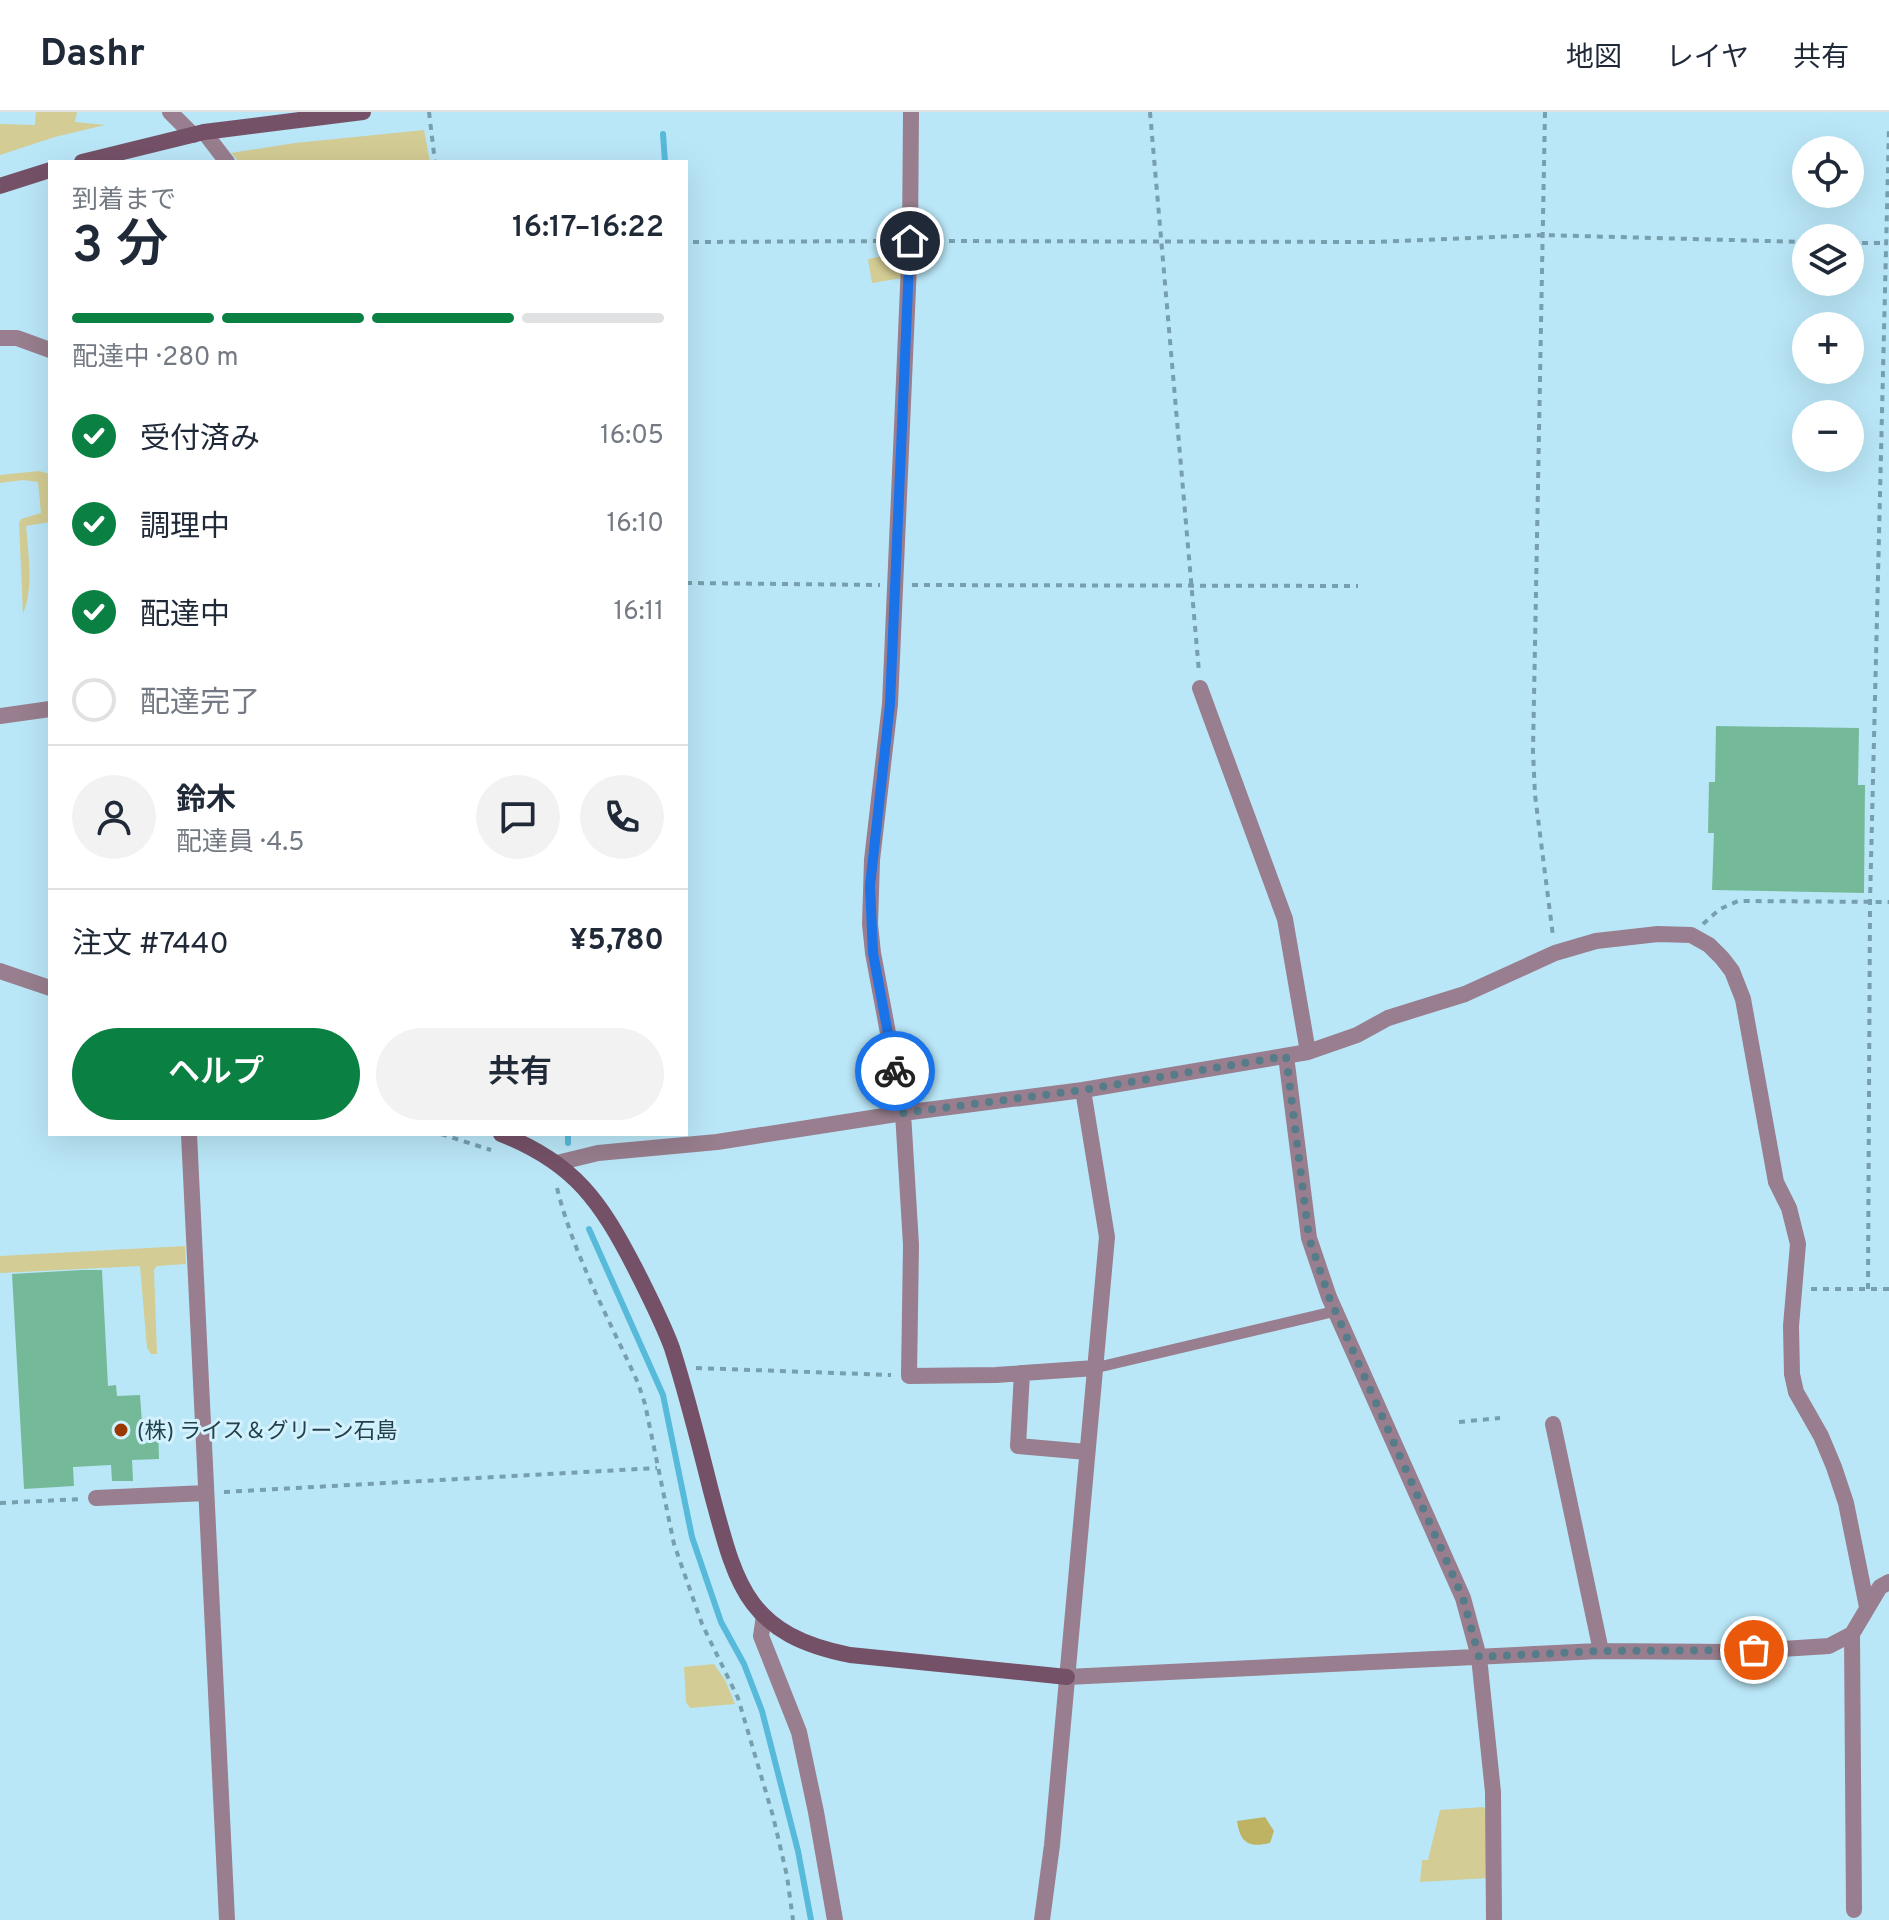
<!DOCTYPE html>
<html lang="ja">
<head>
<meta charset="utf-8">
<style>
  body { margin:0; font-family:Overpass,"Noto Sans JP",sans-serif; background:#f2f2f3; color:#1f2937; height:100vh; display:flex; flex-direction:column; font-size:30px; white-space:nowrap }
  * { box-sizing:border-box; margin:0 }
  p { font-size:26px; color:#747a83 }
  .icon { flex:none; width:44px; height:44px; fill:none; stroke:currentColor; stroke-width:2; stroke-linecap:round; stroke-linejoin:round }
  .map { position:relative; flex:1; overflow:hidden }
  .sheet { position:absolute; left:48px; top:48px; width:640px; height:976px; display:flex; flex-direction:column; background:#fff; border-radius:0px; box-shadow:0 8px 32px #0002 }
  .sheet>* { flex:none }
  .fabs { position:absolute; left:1792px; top:24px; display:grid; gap:16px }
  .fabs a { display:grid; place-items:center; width:72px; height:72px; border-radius:50%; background:#fff; box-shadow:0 8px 32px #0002; font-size:40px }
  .pin { position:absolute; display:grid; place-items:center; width:68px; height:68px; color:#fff; margin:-34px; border:4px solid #fff; border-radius:50%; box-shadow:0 2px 8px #0007 }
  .courier { position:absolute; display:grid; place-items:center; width:80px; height:80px; margin:-40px; border:6px solid #1a73e8; border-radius:50%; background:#fff; color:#222; box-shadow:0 2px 10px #0007 }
  .overview em { font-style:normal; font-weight:600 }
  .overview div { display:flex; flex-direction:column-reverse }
  .overview { display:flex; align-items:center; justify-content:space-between; height:136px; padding:0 24px }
  h1 { font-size:52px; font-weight:600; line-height:60px }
  .bar { display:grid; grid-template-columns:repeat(4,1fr); gap:12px 8px; align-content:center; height:96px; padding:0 24px }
  .bar i { height:10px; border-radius:6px; background:#e0e1e3 }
  .bar .current { background:#0b8043 }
  .bar p { grid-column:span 4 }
  .line { display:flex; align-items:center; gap:20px; padding:0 24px; border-top:2px solid #e0e1e3 }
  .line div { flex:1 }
  .round { display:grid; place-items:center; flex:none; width:84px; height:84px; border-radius:42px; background:#f2f2f3 }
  ol { padding:0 24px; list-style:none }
  li { display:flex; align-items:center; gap:24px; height:88px }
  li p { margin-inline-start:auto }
  li .icon { padding:8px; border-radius:50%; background:#0b8043; color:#fff; stroke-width:4 }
  li:last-child { color:#747a83 }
  li i { width:44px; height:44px; border:4px solid #e0e1e3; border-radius:50% }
  .action { display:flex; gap:16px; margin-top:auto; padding:16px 24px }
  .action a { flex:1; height:92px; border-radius:48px; background:#0b8043; color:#fff; font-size:32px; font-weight:600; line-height:92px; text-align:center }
  .action a+a { background:#f2f2f3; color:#1f2937 }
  header { display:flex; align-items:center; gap:48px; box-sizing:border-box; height:112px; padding:0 40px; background:#fff; border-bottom:2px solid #e0e1e3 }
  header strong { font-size:38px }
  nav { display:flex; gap:44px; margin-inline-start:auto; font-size:28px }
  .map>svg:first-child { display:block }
</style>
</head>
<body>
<header>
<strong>Dashr</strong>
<nav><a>地図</a><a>レイヤ</a><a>共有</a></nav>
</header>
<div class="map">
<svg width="1889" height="1808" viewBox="0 0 1889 1808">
  <rect width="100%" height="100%" fill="#bae7f8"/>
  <!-- green -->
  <path fill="#d3cc94" d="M 36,0 L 77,0 L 75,10 L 105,13 L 55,25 L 0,43 L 0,12 L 35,13 Z
    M 424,18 L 430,50 L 239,50 L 231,41 L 295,31 Z
    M 904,140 L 902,166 L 872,171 L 868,147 Z
    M 39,359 L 50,362 L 50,410 L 26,414 C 28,442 34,475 23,502 L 19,411 L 21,407 L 41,401 L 38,370 L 23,368 L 0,371 L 0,363 Z
    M 185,1134 L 186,1152 L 157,1154 L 154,1158 L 157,1242 L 151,1242 L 147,1236 L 140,1154 L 0,1161 L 0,1144 Z
    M 714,1552 L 725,1568 L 735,1592 L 690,1596 L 686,1590 L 684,1555 Z
    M 1483,1695 L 1487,1699 L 1489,1766 L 1420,1770 L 1422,1748 L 1428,1748 L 1440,1698 Z"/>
  <!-- forest -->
  <path fill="#beb363" d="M 1265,1705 L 1274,1719 L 1270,1731 C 1249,1736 1240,1731 1237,1709 Z"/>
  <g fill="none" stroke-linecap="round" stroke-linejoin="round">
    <!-- stream -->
    <path stroke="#57bada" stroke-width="6" d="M 663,22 L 665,50
      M 568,1022 L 568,1031
      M 589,1117 L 663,1283 L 692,1425 L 721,1510 L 744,1552 L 762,1599 L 798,1739 L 811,1808"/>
  </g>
  <!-- building -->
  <path fill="#75ba98" d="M 1716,614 L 1859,616 L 1858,673 L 1865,673 L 1864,781 L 1712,778 L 1714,721 L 1708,721 L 1709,670 L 1715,670 Z
    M 82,1158 L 102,1158 L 108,1274 L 116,1273 L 117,1284 L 140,1283 L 142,1311 L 158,1311 L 159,1347 L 132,1348 L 133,1369 L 112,1369 L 111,1353 L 73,1355 L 74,1374 L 24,1377 L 12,1162 Z"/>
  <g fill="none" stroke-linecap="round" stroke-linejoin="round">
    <!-- path -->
    <path stroke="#779fad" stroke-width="4" stroke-dasharray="6 6" stroke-linecap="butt" d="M 429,0 L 435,50
      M 1150,0 L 1199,560
      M 1545,0 L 1533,639 L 1535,683 L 1553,824
      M 925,129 L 1373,130 L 1541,123 L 1806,130
      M 693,130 L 892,129
      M 1850,131 L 1887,131
      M 686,471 L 880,473
      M 912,473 L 1358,474
      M 1703,812 L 1720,797 L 1738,789 L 1889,790
      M 441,1022 L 491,1038
      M 557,1076 C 574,1144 609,1207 638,1271 L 645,1292 L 674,1432 L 702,1512 L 738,1586 L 773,1704 L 787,1764 L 793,1808
      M 1811,1177 L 1889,1177
      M 1868,1177 L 1870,790 L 1889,16
      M 696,1256 L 891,1263
      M 1459,1310 L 1500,1306
      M 224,1380 L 657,1356
      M 0,1391 L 81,1387"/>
    <!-- lane -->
    <path stroke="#987e8e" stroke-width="11" d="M 1095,1256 L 1336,1199"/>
    <!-- street -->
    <path stroke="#987e8e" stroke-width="16" d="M 170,0 L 193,23
      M 911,0 L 910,129 L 890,592 L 872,748 L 870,812 L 873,841 L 903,1001 L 911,1133 L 909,1264 L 996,1263 L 1095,1256
      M 204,20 L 227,50
      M 0,226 L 17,226 L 50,238
      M 1200,576 L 1285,807 L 1308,940
      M 0,604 L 50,597
      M 0,859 L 50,876
      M 1286,944 L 1309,1126 L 1329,1185 L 1463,1486 L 1479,1545 L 1493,1680 L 1494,1808
      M 189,1022 L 227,1808
      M 557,1051 L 598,1041 L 717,1030 L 903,1001 L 1083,978 L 1308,940 L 1357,923 L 1388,906 L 1465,882 L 1555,841 L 1596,829 L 1658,822 L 1691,823 L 1709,833 L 1722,846 L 1732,859 L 1743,887 L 1776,1070 L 1789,1096 L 1798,1132 L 1791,1214 L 1792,1262 L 1796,1280 L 1821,1324 L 1834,1355 L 1846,1391 L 1867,1495
      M 1022,1261 L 1018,1334 L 1087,1340
      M 1553,1312 L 1601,1539
      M 96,1386 L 206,1381
      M 764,1504 L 761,1524 L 799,1620 L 816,1700 L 835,1808
      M 1852,1522 L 1854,1798
      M 1067,1565 L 1598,1539 L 1735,1540 L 1829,1534 L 1852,1522 L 1880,1475 L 1889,1470
      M 1042,1808 L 1052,1733 L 1107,1125 L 1083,978"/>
    <!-- secondary -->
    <path stroke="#755167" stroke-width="16" d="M 82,50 L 204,20 L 363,0
      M 0,74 L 50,58
      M 501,1022 C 575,1051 601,1090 636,1158 C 649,1184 662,1209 672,1236 C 687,1283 699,1331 711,1379 C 736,1472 745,1522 850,1543 L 1067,1565"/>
  </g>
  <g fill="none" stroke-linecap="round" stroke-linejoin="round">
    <!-- done -->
    <path stroke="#577c89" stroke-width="8" stroke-dasharray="0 14.4" d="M 895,959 L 903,1001 L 1083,978 L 1286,944 L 1309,1126 L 1329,1185 L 1463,1486 L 1479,1545 L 1598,1539 L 1754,1538"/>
    <!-- route -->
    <path stroke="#1a73e8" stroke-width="10" d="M 895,959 L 873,841 L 870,774 L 890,592 L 910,129"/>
  </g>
  <!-- markers -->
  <circle fill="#9b3700" stroke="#d4f2fd" stroke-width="3" cx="121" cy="1318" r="8"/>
  <g text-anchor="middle" stroke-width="6" stroke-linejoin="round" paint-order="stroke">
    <!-- poi labels -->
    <g font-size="22" fill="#21424d" stroke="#d4f2fd" text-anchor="start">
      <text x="137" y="1326">(株) ライス＆グリーン石島</text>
    </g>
  </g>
</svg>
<div class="fabs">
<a><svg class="icon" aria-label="locate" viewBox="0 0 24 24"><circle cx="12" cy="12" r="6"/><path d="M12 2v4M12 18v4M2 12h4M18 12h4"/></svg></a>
<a><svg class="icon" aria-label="layers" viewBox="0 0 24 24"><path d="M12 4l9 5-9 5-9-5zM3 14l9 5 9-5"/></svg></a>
<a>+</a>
<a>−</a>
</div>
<div class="pin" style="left:1754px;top:1538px;background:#ea580c"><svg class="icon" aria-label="bag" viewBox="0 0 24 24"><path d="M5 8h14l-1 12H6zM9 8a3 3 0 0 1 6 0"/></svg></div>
<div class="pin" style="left:910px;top:129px;background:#1f2937"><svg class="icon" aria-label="home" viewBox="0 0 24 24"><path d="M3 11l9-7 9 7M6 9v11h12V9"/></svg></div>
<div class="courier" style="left:895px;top:959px"><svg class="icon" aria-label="bike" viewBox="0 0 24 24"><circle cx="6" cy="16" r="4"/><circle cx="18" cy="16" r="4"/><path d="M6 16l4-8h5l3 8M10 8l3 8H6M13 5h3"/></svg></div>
<section class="sheet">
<div class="overview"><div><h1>3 分</h1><p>到着まで</p></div><em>16:17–16:22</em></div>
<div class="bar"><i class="current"></i><i class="current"></i><i class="current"></i><i></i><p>配達中 · 280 m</p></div>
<ol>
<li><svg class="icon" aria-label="check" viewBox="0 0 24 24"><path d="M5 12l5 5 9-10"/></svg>受付済み<p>16:05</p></li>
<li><svg class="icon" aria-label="check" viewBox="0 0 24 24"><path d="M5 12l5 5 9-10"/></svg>調理中<p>16:10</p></li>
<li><svg class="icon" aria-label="check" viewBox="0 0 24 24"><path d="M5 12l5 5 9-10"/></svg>配達中<p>16:11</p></li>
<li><i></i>配達完了</li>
</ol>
<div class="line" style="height:144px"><a class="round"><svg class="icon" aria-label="person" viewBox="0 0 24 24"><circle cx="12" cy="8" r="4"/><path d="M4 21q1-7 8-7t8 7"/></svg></a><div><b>鈴木</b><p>配達員 · 4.5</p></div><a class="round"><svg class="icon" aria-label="chat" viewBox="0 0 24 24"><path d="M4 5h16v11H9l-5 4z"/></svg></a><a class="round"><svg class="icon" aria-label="phone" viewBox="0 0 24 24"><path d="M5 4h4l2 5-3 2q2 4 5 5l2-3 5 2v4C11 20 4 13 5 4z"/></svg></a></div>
<div class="line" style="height:104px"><div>注文 #7440</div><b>¥5,780</b></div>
<div class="action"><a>ヘルプ</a><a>共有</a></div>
</section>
</div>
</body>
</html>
